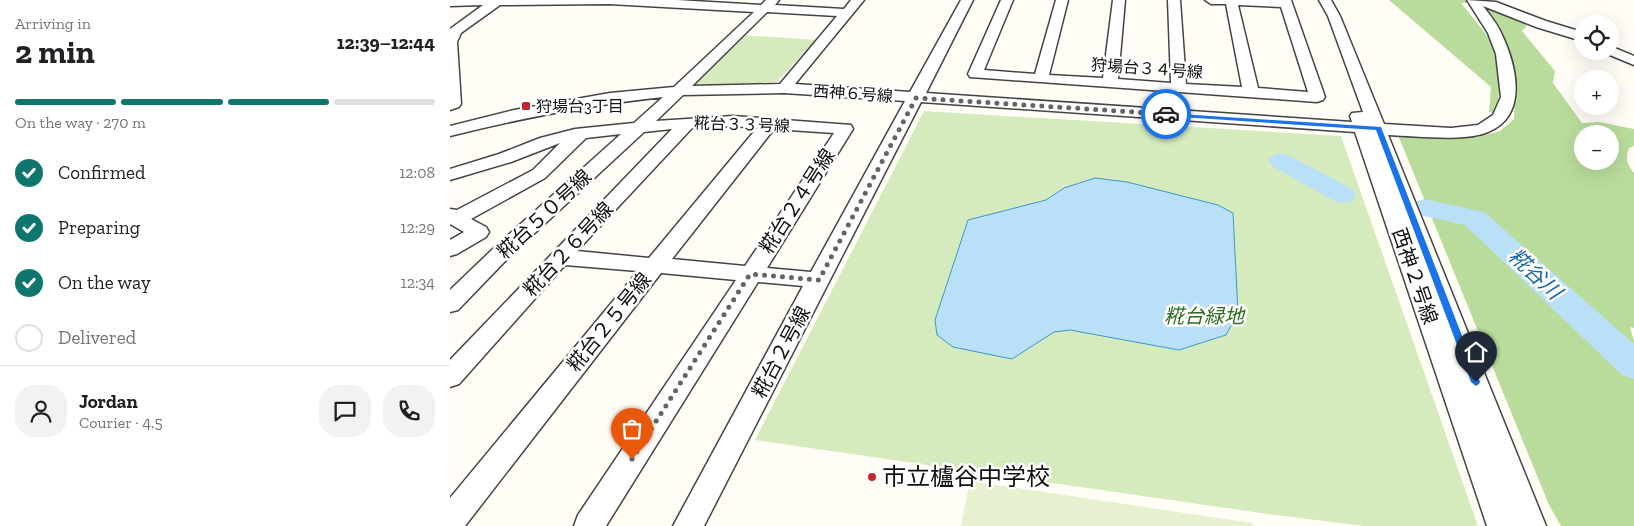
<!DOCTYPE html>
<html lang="en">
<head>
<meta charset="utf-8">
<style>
  body { margin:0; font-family:"Zilla Slab","Noto Sans JP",serif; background:#f2f2f2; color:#202124; height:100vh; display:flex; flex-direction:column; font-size:19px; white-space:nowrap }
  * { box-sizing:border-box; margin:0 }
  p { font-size:16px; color:#757577 }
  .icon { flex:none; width:28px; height:28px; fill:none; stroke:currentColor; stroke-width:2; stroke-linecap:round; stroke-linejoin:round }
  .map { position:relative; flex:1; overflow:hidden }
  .details { display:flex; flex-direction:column; background:#fff; width:450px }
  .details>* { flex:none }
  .fabs { position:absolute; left:1124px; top:15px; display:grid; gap:10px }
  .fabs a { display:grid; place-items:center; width:45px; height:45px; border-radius:50%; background:#fff; box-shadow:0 5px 20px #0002; font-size:25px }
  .pin { position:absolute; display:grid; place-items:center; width:42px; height:42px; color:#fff; margin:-51px -21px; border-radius:50% 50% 50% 0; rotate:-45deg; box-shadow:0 0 5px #0007 }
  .pin .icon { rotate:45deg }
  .courier { position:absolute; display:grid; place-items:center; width:50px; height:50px; margin:-25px; border:4px solid #1a73e8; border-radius:50%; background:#fff; color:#222; box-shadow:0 1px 6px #0007 }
  .overview em { font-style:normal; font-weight:700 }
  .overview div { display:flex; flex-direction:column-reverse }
  .overview { display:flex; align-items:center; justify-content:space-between; height:85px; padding:0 15px }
  h1 { font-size:32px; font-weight:700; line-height:38px }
  .bar { display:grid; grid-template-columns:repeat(4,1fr); gap:8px 5px; align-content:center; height:60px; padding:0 15px }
  .bar i { height:6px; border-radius:4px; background:#e0e0e0 }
  .bar .on { background:#0f766e }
  .bar p { grid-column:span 4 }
  .line { display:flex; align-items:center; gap:12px; padding:0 15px; border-top:1px solid #e0e0e0 }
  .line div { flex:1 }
  .round { display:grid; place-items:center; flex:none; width:52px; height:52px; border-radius:20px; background:#f2f2f2 }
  ol { padding:0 15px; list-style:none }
  li { display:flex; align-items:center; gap:15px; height:55px }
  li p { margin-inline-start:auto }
  li .icon { padding:5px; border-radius:50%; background:#0f766e; color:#fff; stroke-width:4 }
  li:last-child { color:#757577 }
  li i { width:28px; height:28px; border:2px solid #e0e0e0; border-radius:50% }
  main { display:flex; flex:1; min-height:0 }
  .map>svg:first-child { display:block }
</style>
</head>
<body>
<main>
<section class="details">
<div class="overview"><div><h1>2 min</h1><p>Arriving in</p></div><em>12:39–12:44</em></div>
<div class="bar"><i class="on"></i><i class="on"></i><i class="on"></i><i></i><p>On the way · 270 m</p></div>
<ol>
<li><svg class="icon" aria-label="check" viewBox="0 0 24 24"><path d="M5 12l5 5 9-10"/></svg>Confirmed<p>12:08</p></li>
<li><svg class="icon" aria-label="check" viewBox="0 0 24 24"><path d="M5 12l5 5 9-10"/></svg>Preparing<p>12:29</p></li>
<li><svg class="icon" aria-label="check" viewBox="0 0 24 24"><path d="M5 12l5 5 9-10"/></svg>On the way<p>12:34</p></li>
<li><i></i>Delivered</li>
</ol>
<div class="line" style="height:90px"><a class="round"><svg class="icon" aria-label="person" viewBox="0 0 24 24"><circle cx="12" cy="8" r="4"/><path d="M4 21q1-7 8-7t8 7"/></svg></a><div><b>Jordan</b><p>Courier · 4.5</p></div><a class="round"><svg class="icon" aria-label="chat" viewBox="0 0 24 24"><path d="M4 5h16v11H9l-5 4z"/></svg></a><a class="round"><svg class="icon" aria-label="phone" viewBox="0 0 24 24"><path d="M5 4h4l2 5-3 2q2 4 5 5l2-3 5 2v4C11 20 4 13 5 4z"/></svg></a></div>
</section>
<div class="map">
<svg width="1184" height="526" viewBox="0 0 1184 526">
  <rect width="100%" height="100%" fill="#fffdf5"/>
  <!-- green -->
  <path fill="#d5ebbd" d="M 292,35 L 366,40 L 326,82 L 240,85 Z
    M 474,111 L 891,136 L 1028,526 L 914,526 L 811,513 L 305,440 Z"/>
  <!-- forest -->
  <path fill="#b9dc9c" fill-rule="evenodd" d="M 939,0 L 1017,0 L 1019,3 L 1011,3 L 1044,44 L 1050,81 L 1047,114 L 1039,112 L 1041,87 Z
    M 1033,8 L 1052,10 L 1080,22 L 1072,31 L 1105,71 L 1103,83 L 1132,123 L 1149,122 L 1184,129 L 1184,146 L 1179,148 C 1175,159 1177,163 1184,173 L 1184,328 L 1180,327 L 1184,341 L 1184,526 L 1111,526 L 1099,505 L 948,135 L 1028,137 L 1050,131 L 1064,119 C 1065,97 1065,57 1054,38 C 1048,28 1040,18 1033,8 ZM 1132,134 L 1160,134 L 1160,161 L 1132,161 Z"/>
  <!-- pitch -->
  <path fill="#e6f2cf" d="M 520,481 L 802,523 L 803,526 L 511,526 Z"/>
  <!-- water -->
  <path fill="#b9e0f7" stroke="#3f96cf" d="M 645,178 L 677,182 L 768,205 L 783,213 L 788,313 L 776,335 L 729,350 L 620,330 L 604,332 L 562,359 L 503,347 L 487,335 L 485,320 L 518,220 L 596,200 L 614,188 Z"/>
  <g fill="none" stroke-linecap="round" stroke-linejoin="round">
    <!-- river -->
    <path fill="#b9e0f7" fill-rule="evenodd" d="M 831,153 L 840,156 L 902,189 L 906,195 L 902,201 L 893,203 L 884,201 L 822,166 L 818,161 L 822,156 Z
      M 974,199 L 1034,212 L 1184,344 L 1184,379 L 1172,375 L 1015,225 L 964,214 L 960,208 L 964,202 Z"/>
    <defs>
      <path id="minor" d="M 0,0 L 227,0 L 311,5 L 316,0 L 329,0 L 325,5 L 394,9 L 401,0 L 414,0 L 345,84 L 460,92 L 511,0 L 523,0 L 476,93 L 902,122 L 900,116 L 902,113 L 913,112 L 878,16 L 869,0 L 881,0 L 890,16 L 934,124 L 1001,128 L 1028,125 L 1043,115 L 1051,97 L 1046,54 L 1038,33 L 1017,0 L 1046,2 L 1096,21 L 1132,32 L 1132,41 L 1086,27 L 1033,6 C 1040,15 1048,25 1052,35 C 1067,67 1078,116 1038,132 C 1015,142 964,136 938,135 L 1096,526 L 1037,526 L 905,132 L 471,102 L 254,526 L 223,526 L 353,286 L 308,282 L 156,526 L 124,526 L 128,515 L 286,280 L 211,273 L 15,526 L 0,526 L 0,498 L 188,271 L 115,265 L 9,384 L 0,387 L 0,360 L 222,129 L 194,132 L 60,256 L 8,310 L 0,312 L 0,290 L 46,246 L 171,134 L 136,138 L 95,178 L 21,219 L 36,227 L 39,232 L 36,237 L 7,254 L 0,256 L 0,240 L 14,232 L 0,224 L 0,209 L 7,210 L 83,170 L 110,143 L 61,162 L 0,180 L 0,169 L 49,154 L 90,138 L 125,129 L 184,123 L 213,97 C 141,105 71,118 0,136 L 0,126 L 64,110 L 160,93 L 224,87 L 304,12 L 159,4 L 50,5 L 11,33 L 7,42 L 11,104 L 9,107 L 0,110 L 0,29 L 33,5 L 0,6 ZM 317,12 L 387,16 L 330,84 L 242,86 ZM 334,93 L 455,101 L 361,272 L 317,268 L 403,129 L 401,125 L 283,116 L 206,121 L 233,95 ZM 283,126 L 307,128 L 199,258 L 127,251 L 242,128 ZM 324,129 L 384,133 L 295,266 L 222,259 Z
        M 551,0 L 563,0 L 534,70 L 585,74 L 606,0 L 618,0 L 599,75 L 653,78 L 663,0 L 675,0 L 668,79 L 721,83 L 718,0 L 730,0 L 736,84 L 792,87 L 776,4 L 761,4 L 755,0 L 841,0 L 875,97 L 873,100 L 867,102 L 520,77 L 518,74 ZM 788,5 L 831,7 L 858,92 L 808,88 Z
        M 1160,46 L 1184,56 L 1184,65 L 1155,53 L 1154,51 L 1160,51 Z"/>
    </defs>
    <!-- minor casing -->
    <use href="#minor" stroke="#444" stroke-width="3"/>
    <!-- minor -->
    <use href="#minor" fill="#fff" fill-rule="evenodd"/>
  </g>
  <!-- route -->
  <path fill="#1a73e8" d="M 714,113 L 931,127 L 1030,382 L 1029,384 L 1026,386 L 1021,382 L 926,130 L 716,116 Z"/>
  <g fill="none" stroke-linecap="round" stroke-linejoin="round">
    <!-- done -->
    <path stroke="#646461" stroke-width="5" stroke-dasharray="0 9" d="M 182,459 L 300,274 L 369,280 L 466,98 L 716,114"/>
  </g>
  <!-- markers -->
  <g fill="#c4262e" stroke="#fff" stroke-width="2">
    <rect x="71" y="101" width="10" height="10" rx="2.5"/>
    <circle cx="422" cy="477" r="5"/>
  </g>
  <g text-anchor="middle" stroke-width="5" stroke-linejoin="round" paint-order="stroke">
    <!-- far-street labels -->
    <g font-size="16" fill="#111" stroke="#fff">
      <text transform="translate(697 68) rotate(4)" y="6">狩場台３４号線</text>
      <text transform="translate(403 93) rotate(4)" y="6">西神６号線</text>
      <text transform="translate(292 124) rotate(2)" y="6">糀台３３号線</text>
    </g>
    <!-- far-poi labels -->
    <g font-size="16" fill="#111" stroke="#fff" text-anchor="start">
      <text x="86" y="112">狩場台3丁目</text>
    </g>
    <!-- street labels -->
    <g font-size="20" fill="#111" stroke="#fff">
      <text transform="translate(347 201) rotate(-57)" y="7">糀台２４号線</text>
      <text transform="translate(94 214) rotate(-43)" y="7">糀台５０号線</text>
      <text transform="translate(118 249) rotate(-47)" y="7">糀台２６号線</text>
      <text transform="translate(965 276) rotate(71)" y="7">西神２号線</text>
      <text transform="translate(159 322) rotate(-51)" y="7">糀台２５号線</text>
      <text transform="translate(331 352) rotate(-62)" y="7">糀台２号線</text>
    </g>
    <!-- park labels -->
    <g font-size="20" font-style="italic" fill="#2f6b1f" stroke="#fff">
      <text x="754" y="323">糀台緑地</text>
    </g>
    <!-- water labels -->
    <g font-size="21" font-style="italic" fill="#1768a6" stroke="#fff">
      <text transform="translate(1085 274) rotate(43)" y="7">糀谷川</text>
    </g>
    <!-- near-poi labels -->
    <g font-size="24" fill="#111" stroke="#fff" text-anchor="start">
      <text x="432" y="485">市立櫨谷中学校</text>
    </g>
  </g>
</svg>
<div class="fabs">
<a><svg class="icon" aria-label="locate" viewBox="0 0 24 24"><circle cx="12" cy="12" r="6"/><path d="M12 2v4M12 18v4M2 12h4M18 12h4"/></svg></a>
<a>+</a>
<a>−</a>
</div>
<div class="pin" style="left:182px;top:459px;background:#ea580c"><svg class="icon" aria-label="bag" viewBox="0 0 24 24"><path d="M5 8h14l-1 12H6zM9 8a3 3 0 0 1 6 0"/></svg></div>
<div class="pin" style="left:1026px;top:382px;background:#1f2937"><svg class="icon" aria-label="home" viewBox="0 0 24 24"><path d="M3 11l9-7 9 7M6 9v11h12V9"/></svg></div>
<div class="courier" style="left:716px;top:114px"><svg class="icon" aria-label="car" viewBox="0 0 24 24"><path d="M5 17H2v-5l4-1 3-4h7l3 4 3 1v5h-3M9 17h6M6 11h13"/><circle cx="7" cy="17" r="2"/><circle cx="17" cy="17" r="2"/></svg></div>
</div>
</main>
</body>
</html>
